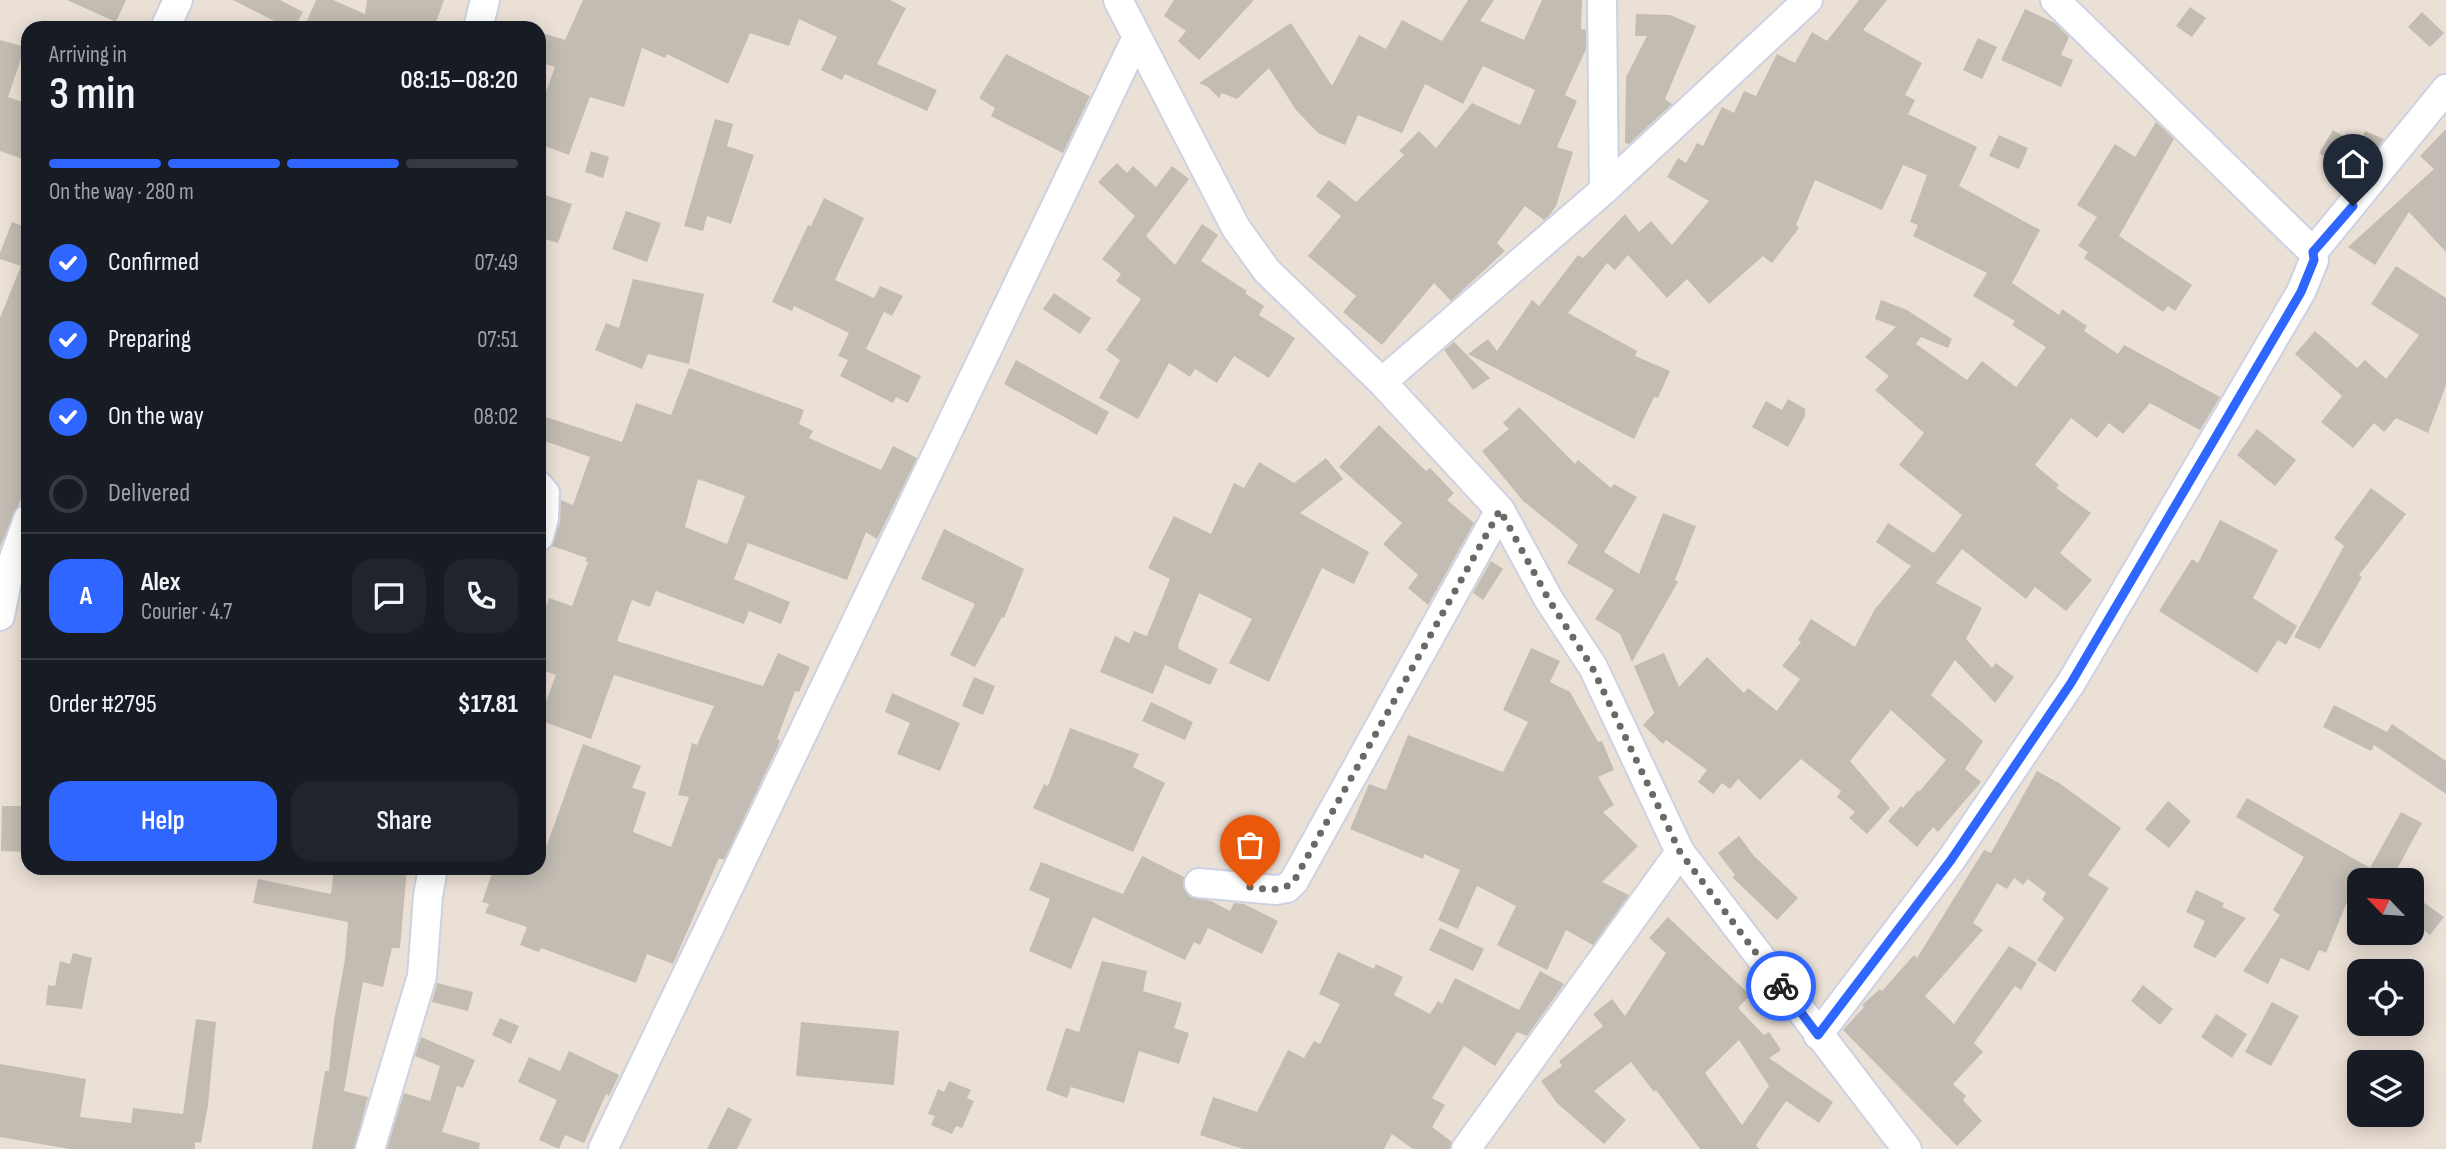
<!DOCTYPE html>
<html lang="en">
<head>
<meta charset="utf-8">
<style>
  body { margin:0; font-family:"Sofia Sans Condensed",sans-serif; background:#20242c; color:#f1f3f6; height:100vh; display:flex; flex-direction:column; font-size:26px; white-space:nowrap }
  * { box-sizing:border-box; margin:0 }
  p { font-size:23px; color:#9ea1a6 }
  .icon { flex:none; width:38px; height:38px; fill:none; stroke:currentColor; stroke-width:2; stroke-linecap:round; stroke-linejoin:round }
  .map { position:relative; flex:1; overflow:hidden }
  .panel { position:absolute; left:21px; top:21px; width:525px; height:854px; display:flex; flex-direction:column; background:#171b24; border-radius:21px; box-shadow:0 4px 18px #0003 }
  .panel>* { flex:none }
  .needle { width:46px; rotate:295deg }
  .tools { position:absolute; left:2347px; top:868px; display:grid; gap:14px }
  .tools a { display:grid; place-items:center; width:77px; height:77px; border-radius:14px; background:#171b24; box-shadow:0 4px 18px #0003; font-size:35px }
  .pin { position:absolute; display:grid; place-items:center; width:60px; height:60px; color:#fff; margin:-72px -30px; border-radius:50% 50% 50% 0; rotate:-45deg; box-shadow:0 0 7px #0007 }
  .pin .icon { rotate:45deg }
  .courier { position:absolute; display:grid; place-items:center; width:70px; height:70px; margin:-35px; border:5px solid #2f66ff; border-radius:50%; background:#fff; color:#222; box-shadow:0 2px 9px #0007 }
  .head em { font-style:normal; font-weight:600 }
  .head div { display:flex; flex-direction:column-reverse }
  .head { display:flex; align-items:center; justify-content:space-between; height:119px; padding:0 28px }
  h1 { font-size:46px; font-weight:600; line-height:52px }
  .bar { display:grid; grid-template-columns:repeat(4,1fr); gap:10px 7px; align-content:center; height:84px; padding:0 28px }
  .bar i { height:9px; border-radius:5px; background:#363941 }
  .bar .active { background:#2f66ff }
  .bar p { grid-column:span 4 }
  .line { display:flex; align-items:center; gap:18px; padding:0 28px; border-top:2px solid #363941 }
  .line div { flex:1 }
  .round { display:grid; place-items:center; flex:none; width:74px; height:74px; border-radius:21px; background:#20242c }
  ol { padding:0 28px; list-style:none }
  li { display:flex; align-items:center; gap:21px; height:77px }
  li p { margin-inline-start:auto }
  li .icon { padding:7px; border-radius:50%; background:#2f66ff; color:#fff; stroke-width:4 }
  li:last-child { color:#9ea1a6 }
  li i { width:38px; height:38px; border:4px solid #363941; border-radius:50% }
  .button { display:flex; gap:14px; margin-top:auto; padding:14px 28px }
  .button a { flex:1; height:80px; border-radius:21px; background:#2f66ff; color:#fff; font-size:28px; font-weight:600; line-height:80px; text-align:center }
  .button a+a { background:#20242c; color:#f1f3f6 }
  .map>svg:first-child { display:block }
</style>
</head>
<body>
<div class="map">
<svg width="2446" height="1149" viewBox="0 0 2446 1149">
  <rect width="100%" height="100%" fill="#ebe0d6"/>
  <!-- building -->
  <path fill="#c2bcb3" fill-rule="evenodd" d="M 67,0 L 126,0 L 116,22 Z
    M 233,0 L 280,0 L 303,12 L 294,28 L 288,28 Z
    M 316,0 L 333,0 L 365,14 L 367,0 L 444,0 L 434,28 L 304,28 Z
    M 583,0 L 890,0 L 906,8 L 877,64 L 937,90 L 927,111 L 845,74 L 842,80 L 821,70 L 837,37 L 799,19 L 789,46 L 750,33 L 728,84 L 667,54 L 665,58 L 642,48 L 624,107 L 590,97 L 569,155 L 539,144 L 539,110 L 555,67 L 539,62 L 539,32 L 565,40 Z
    M 1174,0 L 1254,0 L 1199,60 L 1178,41 L 1186,31 L 1164,16 Z
    M 1468,0 L 1494,0 L 1480,21 L 1524,40 L 1542,0 L 1582,0 L 1581,29 L 1586,30 L 1586,49 L 1565,95 L 1577,101 L 1557,147 L 1573,152 L 1556,206 L 1548,217 L 1544,220 L 1525,206 L 1497,243 L 1505,251 L 1451,301 L 1434,283 L 1382,345 L 1343,312 L 1356,296 L 1308,256 L 1341,216 L 1316,196 L 1329,180 L 1356,202 L 1404,155 L 1399,151 L 1419,131 L 1436,148 L 1472,103 L 1520,125 L 1535,90 L 1483,66 L 1463,104 L 1425,84 L 1402,133 L 1358,115 L 1345,145 L 1318,133 L 1296,110 L 1269,68 L 1237,99 L 1222,93 L 1219,98 L 1208,87 L 1199,83 L 1291,23 L 1332,86 L 1359,35 L 1386,49 L 1402,20 L 1442,41 Z
    M 1859,0 L 1887,0 L 1863,30 L 1922,63 L 1905,95 L 1915,100 L 1908,114 L 1977,147 L 1959,186 L 2040,230 L 2012,283 L 2059,315 L 2062,309 L 2087,326 L 2084,331 L 2118,354 L 2124,345 L 2220,397 L 2200,430 L 2150,403 L 2123,434 L 2109,423 L 2097,438 L 2071,418 L 2035,465 L 2059,485 L 2056,488 L 2091,513 L 2060,553 L 2092,580 L 2066,611 L 2035,587 L 2026,599 L 1962,549 L 1936,583 L 1982,608 L 1966,639 L 1992,668 L 1996,663 L 2014,677 L 1995,703 L 1955,660 L 1931,695 L 1983,741 L 1965,769 L 1981,782 L 1938,832 L 1933,827 L 1917,847 L 1888,821 L 1901,806 L 1903,808 L 1918,790 L 1919,792 L 1946,760 L 1891,710 L 1850,761 L 1890,808 L 1867,834 L 1849,818 L 1855,812 L 1837,797 L 1841,791 L 1801,759 L 1760,800 L 1738,779 L 1730,789 L 1722,783 L 1713,794 L 1698,782 L 1707,770 L 1666,740 L 1663,744 L 1643,725 L 1654,713 L 1634,666 L 1664,653 L 1679,687 L 1707,657 L 1744,693 L 1748,688 L 1777,711 L 1800,679 L 1782,666 L 1801,642 L 1798,640 L 1811,619 L 1855,647 L 1875,609 L 1911,566 L 1876,542 L 1888,523 L 1934,553 L 1962,515 L 1899,465 L 1924,433 L 1875,390 L 1889,376 L 1865,357 L 1896,327 L 1875,319 L 1881,300 L 1907,310 L 1952,339 L 1948,348 L 1921,337 L 1916,344 L 1967,380 L 1982,361 L 2016,387 L 2046,347 L 2012,325 L 2015,321 L 1973,296 L 1987,273 L 1913,236 L 1918,225 L 1910,222 L 1927,175 L 1903,165 L 1882,210 L 1815,180 L 1796,225 L 1799,228 L 1772,263 L 1763,256 L 1709,304 L 1687,279 L 1667,298 L 1628,255 L 1615,270 L 1607,263 L 1568,313 L 1637,351 L 1635,356 L 1670,371 L 1658,398 L 1654,397 L 1634,439 L 1468,354 L 1488,339 L 1497,351 L 1532,300 L 1539,306 L 1578,255 L 1583,258 L 1625,214 L 1639,232 L 1651,221 L 1672,245 L 1709,201 L 1667,177 L 1678,158 L 1686,163 L 1697,143 L 1703,146 L 1722,107 L 1734,113 L 1744,91 L 1756,96 L 1777,54 L 1795,63 L 1812,32 L 1827,41 Z
    M 2190,7 L 2206,18 L 2192,37 L 2176,26 Z
    M 2025,9 L 2055,23 L 2069,37 L 2061,55 L 2073,60 L 2061,87 L 2001,60 Z
    M 2422,12 L 2444,33 L 2430,47 L 2408,27 Z
    M 1636,14 L 1670,15 L 1696,26 L 1665,99 L 1672,104 L 1629,144 L 1625,143 L 1626,77 L 1647,36 L 1635,36 Z
    M 1978,38 L 1997,47 L 1982,79 L 1963,70 Z
    M 0,40 L 25,47 L 8,97 L 28,104 L 28,161 L 0,151 Z
    M 1006,54 L 1090,96 L 1063,153 L 991,116 L 995,108 L 979,98 Z
    M 715,119 L 733,124 L 727,146 L 754,155 L 731,224 L 707,216 L 703,231 L 684,226 Z
    M 2156,122 L 2174,139 L 2119,236 L 2192,285 L 2175,311 L 2168,306 L 2163,312 L 2084,258 L 2088,252 L 2078,246 L 2097,217 L 2077,205 L 2115,144 L 2135,157 Z
    M 2446,129 L 2446,252 L 2409,212 L 2375,265 L 2348,247 L 2434,169 L 2420,156 Z
    M 2333,130 L 2349,140 L 2335,163 L 2319,153 Z
    M 2365,131 L 2384,139 L 2370,156 L 2357,151 Z
    M 1999,135 L 2028,148 L 2019,169 L 1989,156 Z
    M 591,151 L 609,157 L 603,178 L 585,172 Z
    M 1117,163 L 1127,173 L 1133,166 L 1156,187 L 1172,166 L 1189,179 L 1146,236 L 1175,265 L 1202,224 L 1218,235 L 1201,261 L 1247,291 L 1245,293 L 1264,306 L 1259,315 L 1295,338 L 1269,378 L 1234,356 L 1217,383 L 1195,369 L 1190,377 L 1169,363 L 1138,419 L 1099,398 L 1120,360 L 1106,350 L 1141,299 L 1116,281 L 1121,274 L 1102,259 L 1135,216 L 1098,182 Z
    M 539,193 L 572,204 L 558,243 L 539,237 Z
    M 824,198 L 864,218 L 835,280 L 874,298 L 880,286 L 903,296 L 892,316 L 884,312 L 866,349 L 921,376 L 908,403 L 896,397 L 893,403 L 840,376 L 848,360 L 838,356 L 849,333 L 794,306 L 792,311 L 772,302 L 808,225 L 811,226 Z
    M 626,211 L 661,223 L 647,262 L 612,249 Z
    M 12,222 L 28,228 L 28,483 L 0,547 L 0,318 L 21,266 L 0,259 L 0,253 Z
    M 2396,266 L 2446,298 L 2446,385 L 2428,433 L 2396,418 L 2384,432 L 2374,423 L 2353,448 L 2321,422 L 2342,396 L 2295,354 L 2315,331 L 2357,368 L 2365,360 L 2386,379 L 2419,335 L 2371,304 Z
    M 633,279 L 704,294 L 689,364 L 648,354 L 642,369 L 595,350 L 606,323 L 619,328 Z
    M 1054,293 L 1091,318 L 1080,334 L 1043,309 Z
    M 1454,342 L 1490,378 L 1473,390 L 1444,350 Z
    M 1016,360 L 1109,412 L 1097,435 L 1004,384 Z
    M 689,368 L 804,410 L 799,424 L 813,431 L 809,438 L 881,470 L 893,446 L 917,458 L 877,539 L 866,532 L 847,580 L 748,543 L 734,579 L 790,602 L 781,624 L 749,611 L 744,624 L 656,591 L 650,607 L 632,600 L 617,641 L 763,686 L 778,653 L 810,667 L 799,692 L 795,691 L 777,739 L 780,740 L 779,744 L 724,860 L 719,858 L 673,964 L 647,954 L 636,983 L 541,948 L 539,952 L 520,945 L 527,927 L 485,913 L 489,904 L 482,902 L 494,868 L 524,868 L 537,873 L 583,744 L 641,766 L 632,788 L 646,792 L 633,832 L 671,847 L 689,797 L 678,795 L 692,743 L 697,745 L 714,706 L 614,675 L 591,739 L 539,720 L 556,675 L 539,669 L 539,609 L 545,611 L 549,598 L 572,606 L 588,562 L 585,561 L 587,558 L 552,546 L 560,522 L 561,500 L 573,505 L 590,457 L 539,439 L 546,417 L 622,442 L 636,403 L 671,415 ZM 698,479 L 745,496 L 727,544 L 685,527 Z
    M 1788,399 L 1805,409 L 1805,416 L 1788,447 L 1752,427 L 1766,401 L 1782,410 Z
    M 1519,407 L 1575,464 L 1578,460 L 1611,488 L 1614,484 L 1637,497 L 1604,552 L 1639,574 L 1663,513 L 1696,526 L 1675,580 L 1678,582 L 1632,662 L 1620,634 L 1595,619 L 1614,590 L 1567,563 L 1578,545 L 1523,501 L 1482,451 L 1509,429 L 1503,423 Z
    M 1379,425 L 1426,471 L 1430,468 L 1454,493 L 1447,500 L 1474,523 L 1428,605 L 1408,588 L 1418,575 L 1383,544 L 1402,523 L 1339,467 Z
    M 2257,429 L 2296,460 L 2275,486 L 2237,455 Z
    M 1326,458 L 1343,479 L 1300,513 L 1369,552 L 1354,584 L 1322,568 L 1269,682 L 1229,663 L 1252,619 L 1199,593 L 1178,645 L 1179,649 L 1218,669 L 1210,685 L 1165,665 L 1153,694 L 1100,672 L 1115,636 L 1129,643 L 1134,631 L 1147,636 L 1170,579 L 1148,568 L 1174,516 L 1211,534 L 1234,483 L 1244,488 L 1259,462 L 1294,483 Z
    M 2371,488 L 2406,514 L 2359,575 L 2362,577 L 2320,649 L 2294,637 L 2344,546 L 2334,538 Z
    M 2220,520 L 2278,550 L 2253,598 L 2297,626 L 2286,645 L 2278,640 L 2257,673 L 2159,611 L 2192,559 L 2198,563 Z
    M 944,529 L 1024,569 L 1004,618 L 1002,617 L 975,667 L 950,655 L 975,604 L 921,579 Z
    M 1491,561 L 1503,569 L 1483,600 L 1473,593 Z
    M 1531,648 L 1560,661 L 1550,682 L 1570,692 L 1598,742 L 1602,741 L 1614,770 L 1598,777 L 1614,805 L 1603,812 L 1638,846 L 1602,882 L 1629,895 L 1593,945 L 1566,930 L 1547,970 L 1497,945 L 1516,906 L 1477,886 L 1458,929 L 1438,920 L 1460,870 L 1424,854 L 1423,859 L 1350,829 L 1369,784 L 1386,790 L 1408,735 L 1503,772 L 1528,722 L 1503,710 Z
    M 974,677 L 995,686 L 983,715 L 962,706 Z
    M 892,693 L 960,723 L 940,771 L 897,754 L 910,723 L 885,712 Z
    M 1151,702 L 1193,722 L 1185,740 L 1142,721 Z
    M 2334,705 L 2387,732 L 2392,724 L 2446,761 L 2446,794 L 2374,745 L 2371,751 L 2323,727 Z
    M 1070,728 L 1139,754 L 1133,767 L 1165,783 L 1133,852 L 1033,808 L 1044,784 L 1048,786 Z
    M 2037,771 L 2059,783 L 2121,828 L 2088,875 L 2109,888 L 2055,972 L 2037,960 L 2064,918 L 2042,900 L 2046,893 L 2028,879 L 2023,885 L 2014,878 L 2007,889 L 1997,883 L 1973,923 L 1983,930 L 1925,996 L 1954,1024 L 2009,946 L 2037,963 L 2021,990 L 2015,986 L 1974,1043 L 1983,1052 L 1953,1084 L 1966,1096 L 1963,1100 L 1982,1121 L 1957,1146 L 1843,1030 L 1864,1007 L 1862,1005 L 1880,989 L 1882,991 L 1914,955 L 1917,958 L 1984,850 L 1991,853 Z
    M 2247,798 L 2370,868 L 2401,812 L 2422,823 L 2391,880 L 2356,880 L 2326,953 L 2319,950 L 2309,971 L 2281,958 L 2268,984 L 2243,971 L 2280,915 L 2273,910 L 2304,857 L 2236,817 Z
    M 2168,801 L 2191,821 L 2169,848 L 2145,829 Z
    M 2,806 L 27,806 L 27,852 L 1,851 Z
    M 1739,836 L 1754,856 L 1798,898 L 1777,920 L 1732,877 L 1735,875 L 1718,853 Z
    M 1142,856 L 1184,877 L 1184,889 L 1190,897 L 1211,901 L 1230,911 L 1234,903 L 1244,904 L 1278,921 L 1262,954 L 1208,928 L 1200,945 L 1194,942 L 1185,960 L 1093,917 L 1071,969 L 1029,951 L 1050,899 L 1029,890 L 1041,862 L 1123,894 Z
    M 359,868 L 407,868 L 400,948 L 392,948 L 383,987 L 363,982 L 344,1091 L 368,1097 L 354,1149 L 312,1149 L 325,1071 L 329,1071 L 334,1021 L 345,959 L 348,922 L 253,903 L 258,879 L 331,894 L 334,869 L 358,872 Z
    M 2196,890 L 2224,903 L 2222,907 L 2246,918 L 2215,958 L 2193,947 L 2205,921 L 2186,912 Z
    M 2412,894 L 2444,917 L 2430,935 L 2412,922 Z
    M 1668,917 L 1750,995 L 1738,1008 L 1764,1035 L 1769,1032 L 1781,1050 L 1769,1058 L 1833,1102 L 1819,1123 L 1786,1101 L 1756,1145 L 1759,1149 L 1700,1149 L 1656,1090 L 1654,1092 L 1631,1062 L 1594,1091 L 1626,1120 L 1604,1144 L 1557,1103 L 1541,1081 L 1562,1066 L 1559,1061 L 1603,1026 L 1593,1014 L 1612,999 L 1625,1016 L 1666,953 L 1649,938 ZM 1739,1040 L 1769,1086 L 1742,1125 L 1705,1073 Z
    M 1440,928 L 1484,949 L 1473,971 L 1429,950 Z
    M 1338,952 L 1374,969 L 1376,964 L 1403,977 L 1394,995 L 1430,1014 L 1438,1001 L 1442,1004 L 1455,978 L 1519,1010 L 1540,971 L 1564,984 L 1527,1036 L 1517,1032 L 1495,1066 L 1464,1046 L 1432,1098 L 1445,1105 L 1432,1127 L 1452,1142 L 1450,1149 L 1413,1149 L 1392,1134 L 1384,1149 L 1243,1149 L 1200,1135 L 1213,1097 L 1257,1112 L 1288,1050 L 1304,1058 L 1314,1041 L 1320,1044 L 1340,1004 L 1319,994 Z
    M 73,953 L 92,958 L 82,1009 L 46,1005 L 48,985 L 55,986 L 60,961 L 70,964 Z
    M 1102,961 L 1147,971 L 1143,991 L 1182,1003 L 1174,1028 L 1189,1033 L 1179,1064 L 1139,1051 L 1124,1103 L 1071,1087 L 1067,1098 L 1046,1090 L 1066,1028 L 1079,1032 Z
    M 437,983 L 473,992 L 468,1011 L 432,1002 Z
    M 2143,985 L 2173,1009 L 2160,1025 L 2131,1001 Z
    M 2272,1002 L 2299,1016 L 2271,1066 L 2245,1052 Z
    M 2216,1014 L 2247,1034 L 2232,1058 L 2201,1037 Z
    M 500,1018 L 519,1026 L 511,1044 L 492,1035 Z
    M 196,1019 L 216,1022 L 208,1105 L 201,1143 L 195,1142 L 195,1149 L 70,1149 L 0,1137 L 0,1064 L 86,1079 L 80,1117 L 131,1123 L 133,1108 L 183,1114 Z
    M 801,1022 L 899,1031 L 894,1085 L 796,1076 Z
    M 421,1037 L 475,1060 L 463,1088 L 457,1086 L 442,1132 L 480,1143 L 479,1149 L 387,1149 L 404,1093 L 430,1101 L 440,1066 L 415,1056 Z
    M 569,1051 L 619,1075 L 609,1096 L 606,1094 L 584,1143 L 565,1135 L 559,1149 L 539,1140 L 557,1100 L 518,1082 L 529,1057 L 560,1071 Z
    M 949,1081 L 971,1090 L 967,1098 L 974,1101 L 962,1128 L 956,1126 L 952,1134 L 931,1125 L 935,1116 L 928,1114 L 938,1089 L 944,1092 Z
    M 728,1107 L 752,1119 L 737,1149 L 707,1149 Z"/>
  <g fill="none" stroke-linecap="round" stroke-linejoin="round">
    <defs>
      <path id="minor" d="M 1118,0 L 1236,228 L 1267,271 L 1382,382 L 1500,510 L 1549,600 L 1593,667 L 1680,852 L 1907,1149
        M 1602,0 L 1604,190
        M 165,28 L 178,0
        M 478,28 L 485,0
        M 2313,252 L 2446,89
        M 1382,382 L 1604,190 L 1808,0
        M 539,486 L 545,493 L 544,518 L 539,537
        M 0,616 L 8,575 L 28,519
        M 1199,883 L 1276,890 L 1287,888 L 1294,881 L 1500,510
        M 1818,1035 L 1951,860 L 2071,683 L 2301,292 L 2314,260 L 2313,252 L 2055,0
        M 370,1149 L 422,976 L 428,896 L 433,868
        M 603,1149 L 1137,37
        M 1466,1149 L 1680,852"/>
    </defs>
    <!-- minor casing -->
    <use href="#minor" stroke="#ccd2e1" stroke-width="32"/>
    <!-- minor -->
    <use href="#minor" stroke="#fff" stroke-width="28"/>
  </g>
  <g fill="none" stroke-linecap="round" stroke-linejoin="round">
    <!-- done -->
    <path stroke="#6c6864" stroke-width="7" stroke-dasharray="0 12.6" d="M 1250,887 C 1266,889 1282,893 1294,881 L 1500,510 L 1549,600 L 1592,667 L 1680,852 L 1781,986"/>
    <!-- route -->
    <path stroke="#2f66ff" stroke-width="9" d="M 1781,986 L 1818,1035 L 1951,860 L 2071,683 L 2301,292 L 2314,260 L 2313,252 L 2353,206"/>
  </g>
</svg>
<div class="tools">
<a><svg class="needle" viewBox="-14 -14 28 28"><path d="M0-13l5 13h-10z" fill="#e53935"/><path d="M0 13l5-13h-10z" fill="#9ea1a6"/></svg></a>
<a><svg class="icon" aria-label="locate" viewBox="0 0 24 24"><circle cx="12" cy="12" r="6"/><path d="M12 2v4M12 18v4M2 12h4M18 12h4"/></svg></a>
<a><svg class="icon" aria-label="layers" viewBox="0 0 24 24"><path d="M12 4l9 5-9 5-9-5zM3 14l9 5 9-5"/></svg></a>
</div>
<div class="pin" style="left:1250px;top:887px;background:#ea580c"><svg class="icon" aria-label="bag" viewBox="0 0 24 24"><path d="M5 8h14l-1 12H6zM9 8a3 3 0 0 1 6 0"/></svg></div>
<div class="pin" style="left:2353px;top:206px;background:#1f2937"><svg class="icon" aria-label="home" viewBox="0 0 24 24"><path d="M3 11l9-7 9 7M6 9v11h12V9"/></svg></div>
<div class="courier" style="left:1781px;top:986px"><svg class="icon" aria-label="bike" viewBox="0 0 24 24"><circle cx="6" cy="16" r="4"/><circle cx="18" cy="16" r="4"/><path d="M6 16l4-8h5l3 8M10 8l3 8H6M13 5h3"/></svg></div>
<section class="panel">
<div class="head"><div><h1>3 min</h1><p>Arriving in</p></div><em>08:15–08:20</em></div>
<div class="bar"><i class="active"></i><i class="active"></i><i class="active"></i><i></i><p>On the way · 280 m</p></div>
<ol>
<li><svg class="icon" aria-label="check" viewBox="0 0 24 24"><path d="M5 12l5 5 9-10"/></svg>Confirmed<p>07:49</p></li>
<li><svg class="icon" aria-label="check" viewBox="0 0 24 24"><path d="M5 12l5 5 9-10"/></svg>Preparing<p>07:51</p></li>
<li><svg class="icon" aria-label="check" viewBox="0 0 24 24"><path d="M5 12l5 5 9-10"/></svg>On the way<p>08:02</p></li>
<li><i></i>Delivered</li>
</ol>
<div class="line" style="height:126px"><b class="round" style="background:#2f66ff;color:#fff">A</b><div><b>Alex</b><p>Courier · 4.7</p></div><a class="round"><svg class="icon" aria-label="chat" viewBox="0 0 24 24"><path d="M4 5h16v11H9l-5 4z"/></svg></a><a class="round"><svg class="icon" aria-label="phone" viewBox="0 0 24 24"><path d="M5 4h4l2 5-3 2q2 4 5 5l2-3 5 2v4C11 20 4 13 5 4z"/></svg></a></div>
<div class="line" style="height:91px"><div>Order #2795</div><b>$17.81</b></div>
<div class="button"><a>Help</a><a>Share</a></div>
</section>
</div>
</body>
</html>
